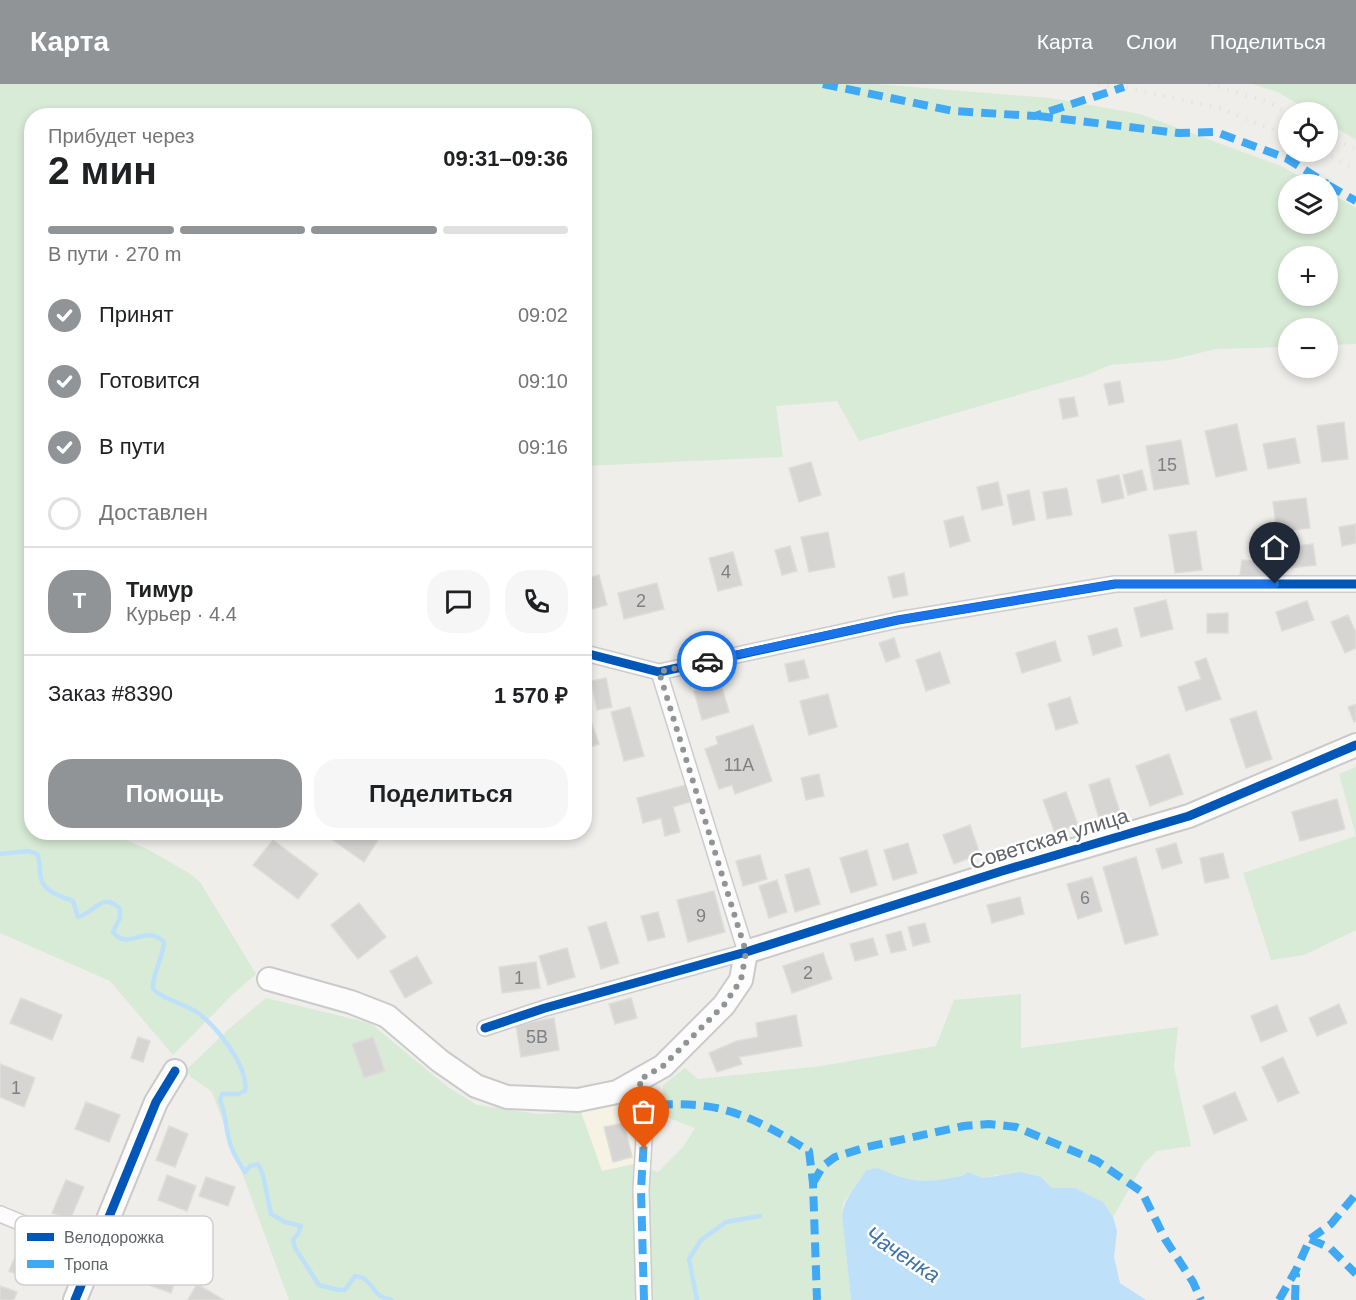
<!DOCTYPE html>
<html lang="ru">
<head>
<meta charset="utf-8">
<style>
  body { margin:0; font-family:Helvetica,sans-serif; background:#f6f6f6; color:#202124; height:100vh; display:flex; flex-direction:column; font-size:22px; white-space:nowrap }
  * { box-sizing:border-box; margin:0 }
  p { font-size:20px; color:#757577 }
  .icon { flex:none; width:33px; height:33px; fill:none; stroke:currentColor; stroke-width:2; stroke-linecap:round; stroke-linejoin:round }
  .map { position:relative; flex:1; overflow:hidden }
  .panel { position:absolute; left:24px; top:24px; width:568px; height:732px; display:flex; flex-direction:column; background:#fff; border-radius:24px; box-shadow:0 3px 9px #0003 }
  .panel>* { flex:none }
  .buttons { position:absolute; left:1278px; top:18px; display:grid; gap:12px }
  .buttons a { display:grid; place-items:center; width:60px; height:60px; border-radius:50%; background:#fff; box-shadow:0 3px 9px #0003; font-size:30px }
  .pin { position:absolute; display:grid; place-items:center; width:51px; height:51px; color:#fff; margin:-62px -26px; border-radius:50% 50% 50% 0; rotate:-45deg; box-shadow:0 0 6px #0007 }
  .pin .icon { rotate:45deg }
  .courier { position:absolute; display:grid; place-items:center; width:60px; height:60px; margin:-30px; border:4px solid #1a73e8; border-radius:50%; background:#fff; color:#222; box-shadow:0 2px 8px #0007 }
  .head em { font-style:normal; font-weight:700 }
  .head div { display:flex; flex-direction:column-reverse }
  .head { display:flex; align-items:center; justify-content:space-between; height:102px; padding:0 24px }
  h1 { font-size:39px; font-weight:700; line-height:45px }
  .bar { display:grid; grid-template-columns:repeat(4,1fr); gap:9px 6px; align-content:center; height:72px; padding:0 24px }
  .bar i { height:8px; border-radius:4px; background:#e0e0e0 }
  .bar .current { background:#919496 }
  .bar p { grid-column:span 4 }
  .line { display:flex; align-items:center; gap:15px; padding:0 24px; border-top:2px solid #e0e0e0 }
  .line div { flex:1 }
  .round { display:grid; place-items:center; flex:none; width:63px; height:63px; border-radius:24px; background:#f6f6f6 }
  ol { padding:0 24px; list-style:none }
  li { display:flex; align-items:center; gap:18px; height:66px }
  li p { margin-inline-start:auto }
  li .icon { padding:6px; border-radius:50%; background:#919496; color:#fff; stroke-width:4 }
  li:last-child { color:#757577 }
  li i { width:33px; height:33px; border:3px solid #e0e0e0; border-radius:50% }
  .action { display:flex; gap:12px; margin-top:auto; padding:12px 24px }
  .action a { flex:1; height:69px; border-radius:24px; background:#919496; color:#fff; font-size:24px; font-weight:700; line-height:69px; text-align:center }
  .action a+a { background:#f6f6f6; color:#202124 }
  header { display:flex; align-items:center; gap:36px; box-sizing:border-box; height:84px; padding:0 30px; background:#919496; color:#fff }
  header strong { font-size:28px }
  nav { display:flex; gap:33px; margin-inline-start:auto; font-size:21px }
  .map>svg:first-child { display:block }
</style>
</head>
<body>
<header>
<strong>Карта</strong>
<nav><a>Карта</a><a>Слои</a><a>Поделиться</a></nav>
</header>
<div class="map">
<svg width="1356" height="1216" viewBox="0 0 1356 1216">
  <rect width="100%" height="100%" fill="#efeeea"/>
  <!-- commercial -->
  <path fill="#f7f3e4" d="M 632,1017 L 634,1080 L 602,1088 L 581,1028 Z"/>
  <!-- green -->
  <path fill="#d8ebd6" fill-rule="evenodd" d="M 0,0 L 876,0 L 1050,14 L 1140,30 L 1281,82 L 1314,100 L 1288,100 L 1288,140 L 1328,140 L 1328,108 L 1356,124 L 1356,260 L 1328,261 L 1328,244 L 1288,244 L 1288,263 L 1216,265 L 1170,276 L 1110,281 L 1087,291 L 859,357 L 837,317 L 776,322 L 783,373 L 585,382 L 585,32 L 32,32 L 32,748 L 111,749 L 149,766 L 189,789 L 200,798 L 256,890 L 233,910 L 173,971 L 110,897 L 0,849 ZM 1288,172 L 1328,172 L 1328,212 L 1288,212 Z
    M 1252,0 L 1356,0 L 1356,56 L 1328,39 L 1328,28 L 1311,28 L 1278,8 Z
    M 1356,683 L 1356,846 L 1304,871 L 1271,876 L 1243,789 L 1356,752 L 1339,690 Z
    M 1021,910 L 1021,964 L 1178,943 L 1174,983 L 1191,1062 L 1157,1067 L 1144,1079 L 1113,1133 L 1103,1118 L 1075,1104 L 1052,1104 L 1041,1093 L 996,1091 L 983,1094 L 968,1088 L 962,1092 C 949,1094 934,1099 920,1098 C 900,1097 886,1083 866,1086 L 843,1119 L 842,1131 L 851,1216 L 289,1216 L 212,1008 L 191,993 L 186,986 L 230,944 L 266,914 L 370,939 L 448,1003 L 477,1021 L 538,1030 L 581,1028 L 602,1087 L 634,1080 L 658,1088 L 683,1063 L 695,1044 L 664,1032 L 663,1001 L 685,984 L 698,995 L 821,982 L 936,962 L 954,916 Z"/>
  <!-- water -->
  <path fill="#bfe0f9" d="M 878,1084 C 914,1100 925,1099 962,1092 L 968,1088 L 983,1094 L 1021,1088 L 1041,1093 L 1052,1104 L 1075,1104 L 1103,1118 L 1113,1133 L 1117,1147 L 1114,1173 L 1120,1199 L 1146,1216 L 851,1216 L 842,1131 C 844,1114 857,1101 866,1086 Z"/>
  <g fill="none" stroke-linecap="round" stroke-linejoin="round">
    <!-- stream -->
    <path stroke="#bfe0f9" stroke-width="4.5" d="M 0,770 L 28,767 L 37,770 C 41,778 39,786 41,795 C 45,808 62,813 73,817 L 78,833 C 96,828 102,807 120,825 L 120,834 L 113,848 C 129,868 145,839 164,858 C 163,875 152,889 153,905 C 165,917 184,919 198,929 C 217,943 249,983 245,1007 L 238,1010 L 222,1010 L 220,1017 C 226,1028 225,1039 228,1051 C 230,1063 238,1078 245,1088 L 250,1082 L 258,1080 L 263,1091 L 271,1130 L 285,1138 L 301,1142 L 298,1150 L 293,1156 L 295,1164 L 319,1201 L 339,1206 L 345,1206 L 355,1192 C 368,1193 370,1202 378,1210 C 381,1213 387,1215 392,1216
      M 697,1216 L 689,1175 L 701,1156 L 726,1138 L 760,1132"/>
  </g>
  <!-- building -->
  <path fill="#d6d5d3" stroke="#deddd9" stroke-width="1.5" d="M 1120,297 L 1124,318 L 1109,321 L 1104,300 Z
    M 1074,313 L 1078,332 L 1063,335 L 1059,315 Z
    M 1344,338 L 1348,375 L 1322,378 L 1317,342 Z
    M 1237,340 L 1247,386 L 1216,393 L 1205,347 Z
    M 1295,354 L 1300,379 L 1268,385 L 1263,360 Z
    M 1181,356 L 1189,400 L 1154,406 L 1146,362 Z
    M 811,378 L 821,411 L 799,418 L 789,384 Z
    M 1142,386 L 1147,406 L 1128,411 L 1123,391 Z
    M 1119,391 L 1124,414 L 1102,419 L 1097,396 Z
    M 998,398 L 1003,421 L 982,426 L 977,403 Z
    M 1067,404 L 1072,431 L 1047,435 L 1043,408 Z
    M 1029,406 L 1035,436 L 1013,441 L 1007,411 Z
    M 1306,414 L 1310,444 L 1277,448 L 1273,418 Z
    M 963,432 L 970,457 L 950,463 L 944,437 Z
    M 1356,440 L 1356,459 L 1342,462 L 1339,443 Z
    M 1196,447 L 1202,486 L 1175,489 L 1169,451 Z
    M 828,448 L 835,483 L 809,488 L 801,453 Z
    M 1313,460 L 1316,481 L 1280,485 L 1277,464 Z
    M 790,462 L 797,487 L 782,491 L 775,466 Z
    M 733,468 L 742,501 L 718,507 L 709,474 Z
    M 1242,476 L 1267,478 L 1265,493 L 1240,491 Z
    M 904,489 L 908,511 L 893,514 L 888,493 Z
    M 599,491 L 607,521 L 585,527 L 585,495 Z
    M 657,499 L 664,525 L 624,535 L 618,509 Z
    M 1166,516 L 1173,545 L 1141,553 L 1134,524 Z
    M 1307,517 L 1314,536 L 1282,547 L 1276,528 Z
    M 1228,529 L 1228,549 L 1207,549 L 1207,530 Z
    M 1348,531 L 1356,549 L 1356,564 L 1345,569 L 1331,538 Z
    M 1117,544 L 1122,562 L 1093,571 L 1088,552 Z
    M 894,554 L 900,573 L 886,578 L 879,559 Z
    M 1055,557 L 1061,577 L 1022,589 L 1016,569 Z
    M 940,568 L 950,599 L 926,607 L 916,576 Z
    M 1206,574 L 1221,615 L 1186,627 L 1178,603 L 1201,595 L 1195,578 Z
    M 804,576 L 809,594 L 789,598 L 785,580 Z
    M 606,594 L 612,623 L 597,626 L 591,597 Z
    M 721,600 L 729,628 L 702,636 L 694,607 Z
    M 828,610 L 837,643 L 809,651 L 800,617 Z
    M 1070,613 L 1078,639 L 1056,646 L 1048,620 Z
    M 1356,620 L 1356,637 L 1354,638 L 1348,623 Z
    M 630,623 L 644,672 L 624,677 L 611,628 Z
    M 1256,627 L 1272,675 L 1246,684 L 1230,635 Z
    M 588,628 L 599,660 L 585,665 L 585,629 Z
    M 753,641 L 772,697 L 735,710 L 732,701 L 719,705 L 705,665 L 718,660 L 716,653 Z
    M 1169,670 L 1183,710 L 1150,722 L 1136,682 Z
    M 819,690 L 824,712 L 806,716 L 801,694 Z
    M 1109,694 L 1120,728 L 1099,734 L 1089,701 Z
    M 686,701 L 690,718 L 673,723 L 680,748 L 665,752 L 661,734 L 643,739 L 637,714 Z
    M 1066,708 L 1078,741 L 1055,749 L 1043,716 Z
    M 1337,715 L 1345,745 L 1300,757 L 1292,728 Z
    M 970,741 L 980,770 L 954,780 L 943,751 Z
    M 338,748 L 373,748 L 380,753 L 364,778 L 333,756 Z
    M 273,756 L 318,790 L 298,815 L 253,781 Z
    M 908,759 L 917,789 L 893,796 L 884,766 Z
    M 1176,759 L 1182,779 L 1162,785 L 1156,765 Z
    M 867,766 L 877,801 L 851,809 L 840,774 Z
    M 1223,769 L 1229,794 L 1205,799 L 1200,774 Z
    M 760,771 L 767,795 L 743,802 L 736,777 Z
    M 1136,773 L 1158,851 L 1125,860 L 1103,783 Z
    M 809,784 L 820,820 L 795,828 L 785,791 Z
    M 1092,793 L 1102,827 L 1078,835 L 1067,800 Z
    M 777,796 L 787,828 L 769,834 L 759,802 Z
    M 714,807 L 725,848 L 688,858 L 677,816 Z
    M 1020,813 L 1024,830 L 992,839 L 987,821 Z
    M 359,819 L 386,853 L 358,875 L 331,841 Z
    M 658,828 L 665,853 L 648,857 L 641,832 Z
    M 606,838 L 619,879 L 601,885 L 588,843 Z
    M 925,839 L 930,858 L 913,862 L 908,843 Z
    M 901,847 L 906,866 L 891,869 L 886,851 Z
    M 873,854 L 878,871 L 855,877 L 850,860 Z
    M 567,864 L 575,893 L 548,901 L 539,872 Z
    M 823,869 L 832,895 L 792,909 L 783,882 Z
    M 417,872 L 432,899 L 405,914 L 390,887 Z
    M 536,878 L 540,904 L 502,909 L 499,883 Z
    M 21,914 L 62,931 L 52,956 L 10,939 Z
    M 631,914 L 637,934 L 615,940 L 609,920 Z
    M 1339,920 L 1347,939 L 1317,952 L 1309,934 Z
    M 1277,921 L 1287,947 L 1261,958 L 1251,932 Z
    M 796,931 L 802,962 L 739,973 L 742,980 L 717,988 L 709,969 L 737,957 L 758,953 L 756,939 Z
    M 554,934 L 559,966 L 521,973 L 516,941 Z
    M 138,953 L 150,957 L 143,978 L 131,974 Z
    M 373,953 L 385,987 L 364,994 L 352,960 Z
    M 1283,973 L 1299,1009 L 1278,1018 L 1262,983 Z
    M 0,980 L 35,994 L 24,1023 L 0,1013 Z
    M 1235,1008 L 1247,1036 L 1214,1050 L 1203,1022 Z
    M 86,1018 L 120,1031 L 109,1058 L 75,1045 Z
    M 624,1039 L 632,1073 L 613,1078 L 604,1043 Z
    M 169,1042 L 188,1050 L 175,1083 L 156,1076 Z
    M 167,1091 L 196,1102 L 187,1127 L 158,1116 Z
    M 206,1093 L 235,1103 L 228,1122 L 199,1112 Z
    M 66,1096 L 84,1103 L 70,1136 L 52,1129 Z
    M 19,1163 L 51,1176 L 41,1200 L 9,1187 Z
    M 139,1175 L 178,1189 L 171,1209 L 132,1195 Z
    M 197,1200 L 224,1216 L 188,1216 Z
    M 0,1202 L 17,1208 L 14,1216 L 0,1216 Z"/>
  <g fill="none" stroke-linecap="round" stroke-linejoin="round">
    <defs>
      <path id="street" d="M 585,569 L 659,588 L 898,536 L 1115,500 L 1356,500
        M 485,944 L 545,924 L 746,868 L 659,588
        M 639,996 L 646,1021 L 641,1106 L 644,1216
        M 0,1130 L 94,1169"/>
      <path id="secondary" d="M 269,895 L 351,918 L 387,932 L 440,977 L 476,1002 L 507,1013 L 578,1016 L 617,1008 L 663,982 L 724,921 L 741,896 L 746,868 L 1002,787 L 1189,732 L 1356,661
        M 75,1216 L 156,1018 L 175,987"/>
    </defs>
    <!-- street casing -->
    <use href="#street" stroke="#cbcccc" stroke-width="18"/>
    <!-- secondary casing -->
    <use href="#secondary" stroke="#cacacb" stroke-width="26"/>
    <!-- street -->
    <use href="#street" stroke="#fdfcfc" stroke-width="15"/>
    <!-- secondary -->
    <use href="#secondary" stroke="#fdfcfc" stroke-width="22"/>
    <!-- rail -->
    <path stroke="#e4e4e4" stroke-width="4.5" stroke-dasharray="1.5 8" stroke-linecap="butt" d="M 1098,0 L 1124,3 L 1219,24 L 1288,52
      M 1209,0 L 1268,18 L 1288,29
      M 1328,50 L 1356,66
      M 1323,68 L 1356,86"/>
    <!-- quiet -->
    <path stroke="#3fa9f5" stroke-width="8" stroke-dasharray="15 8" stroke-linecap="butt" d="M 823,0 L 953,27 L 1035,32 L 1124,3
      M 1038,32 L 1178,49 L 1216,48 L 1286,74 L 1327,100
      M 1328,101 L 1356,117
      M 813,1099 L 823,1082 L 835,1073 L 867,1063 L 964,1042 L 989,1040 L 1016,1043 L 1097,1077 L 1142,1108 L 1165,1155 L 1193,1198 L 1201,1216
      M 1310,1155 L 1330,1164 L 1356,1190
      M 644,1216 L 641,1106 L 646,1021 C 672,1020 700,1019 725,1026 C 755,1034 783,1051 809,1067 L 813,1099 L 817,1216
      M 1279,1216 L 1296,1186 L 1310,1155 L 1331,1140 L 1356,1110
      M 1295,1216 L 1296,1189"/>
    <defs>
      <path id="cycleway" d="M 585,569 L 659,588 L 898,536 L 1115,500 L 1356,500
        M 485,944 L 545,924 L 746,868 L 1002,787 L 1189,732 L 1356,661
        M 75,1216 L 156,1018 L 175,987"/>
    </defs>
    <!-- cycleway casing -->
    <use href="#cycleway" stroke="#fff" stroke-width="13"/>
    <!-- cycleway -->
    <use href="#cycleway" stroke="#0057b8" stroke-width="9"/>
  </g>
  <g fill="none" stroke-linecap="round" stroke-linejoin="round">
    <!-- done -->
    <path stroke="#919496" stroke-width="6" stroke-dasharray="0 10.8" d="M 644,1064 L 646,1021 L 639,996 L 663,982 L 724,921 L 741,896 L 746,868 L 659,588 L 707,577"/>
    <!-- route -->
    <path stroke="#1a73e8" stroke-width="8" d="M 707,577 L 898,536 L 1115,500 L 1275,500"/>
  </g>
  <g text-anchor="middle" stroke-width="5" stroke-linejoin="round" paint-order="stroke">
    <!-- number labels -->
    <g font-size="18" fill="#7e8184">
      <text x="1167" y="387">15</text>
      <text x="726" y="494">4</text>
      <text x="641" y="523">2</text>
      <text x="739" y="687">11А</text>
      <text x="1085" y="820">6</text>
      <text x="701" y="838">9</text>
      <text x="808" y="895">2</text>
      <text x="519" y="900">1</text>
      <text x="537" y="959">5В</text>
      <text x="16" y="1010">1</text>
    </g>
    <!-- street labels -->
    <g font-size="21" fill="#5f6368" stroke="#fff">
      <text transform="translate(1049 755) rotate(-17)" y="7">Советская улица</text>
    </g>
    <!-- water labels -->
    <g font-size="22" font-style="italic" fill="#4174aa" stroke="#fff">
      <text transform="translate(903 1170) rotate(33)" y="8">Чаченка</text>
    </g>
  </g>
  <!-- legend -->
  <rect x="15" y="1132" width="198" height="69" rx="9" fill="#fff" stroke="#cfd0d2" stroke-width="1.5"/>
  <rect x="27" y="1149" width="27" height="8" fill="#0057b8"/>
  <rect x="27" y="1176" width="27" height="8" fill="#3fa9f5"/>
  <g font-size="16" fill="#5f6368">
    <text x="64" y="1159">Велодорожка</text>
    <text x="64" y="1186">Тропа</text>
  </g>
</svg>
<div class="buttons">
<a><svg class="icon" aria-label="locate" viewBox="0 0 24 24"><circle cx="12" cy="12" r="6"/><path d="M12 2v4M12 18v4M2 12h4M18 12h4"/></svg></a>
<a><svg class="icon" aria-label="layers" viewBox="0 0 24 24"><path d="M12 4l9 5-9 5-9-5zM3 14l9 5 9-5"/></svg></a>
<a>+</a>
<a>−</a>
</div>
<div class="pin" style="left:644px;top:1064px;background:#ea580c"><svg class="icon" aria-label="bag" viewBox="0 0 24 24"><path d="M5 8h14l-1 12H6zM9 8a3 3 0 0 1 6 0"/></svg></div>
<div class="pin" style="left:1275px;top:500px;background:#1f2937"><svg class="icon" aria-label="home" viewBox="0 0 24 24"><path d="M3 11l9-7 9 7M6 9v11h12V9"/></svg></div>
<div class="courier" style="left:707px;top:577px"><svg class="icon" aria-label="car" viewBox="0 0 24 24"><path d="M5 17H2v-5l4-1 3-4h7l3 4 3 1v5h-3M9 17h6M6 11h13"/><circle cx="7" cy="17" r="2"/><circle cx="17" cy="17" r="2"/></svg></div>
<section class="panel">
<div class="head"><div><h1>2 мин</h1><p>Прибудет через</p></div><em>09:31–09:36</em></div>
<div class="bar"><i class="current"></i><i class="current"></i><i class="current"></i><i></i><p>В пути · 270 m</p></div>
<ol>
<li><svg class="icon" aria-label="check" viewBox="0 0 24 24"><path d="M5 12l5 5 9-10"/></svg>Принят<p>09:02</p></li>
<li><svg class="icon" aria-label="check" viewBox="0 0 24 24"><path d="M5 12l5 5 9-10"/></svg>Готовится<p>09:10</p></li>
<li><svg class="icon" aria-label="check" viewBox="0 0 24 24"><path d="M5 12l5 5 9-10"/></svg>В пути<p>09:16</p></li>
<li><i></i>Доставлен</li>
</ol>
<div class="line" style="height:108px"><b class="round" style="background:#919496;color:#fff">Т</b><div><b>Тимур</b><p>Курьер · 4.4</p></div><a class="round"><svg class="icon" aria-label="chat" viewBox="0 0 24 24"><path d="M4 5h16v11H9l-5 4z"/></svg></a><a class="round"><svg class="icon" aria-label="phone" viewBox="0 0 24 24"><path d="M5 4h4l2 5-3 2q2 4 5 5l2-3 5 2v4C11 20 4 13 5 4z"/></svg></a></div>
<div class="line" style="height:78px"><div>Заказ #8390</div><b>1 570 ₽</b></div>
<div class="action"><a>Помощь</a><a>Поделиться</a></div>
</section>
</div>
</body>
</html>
